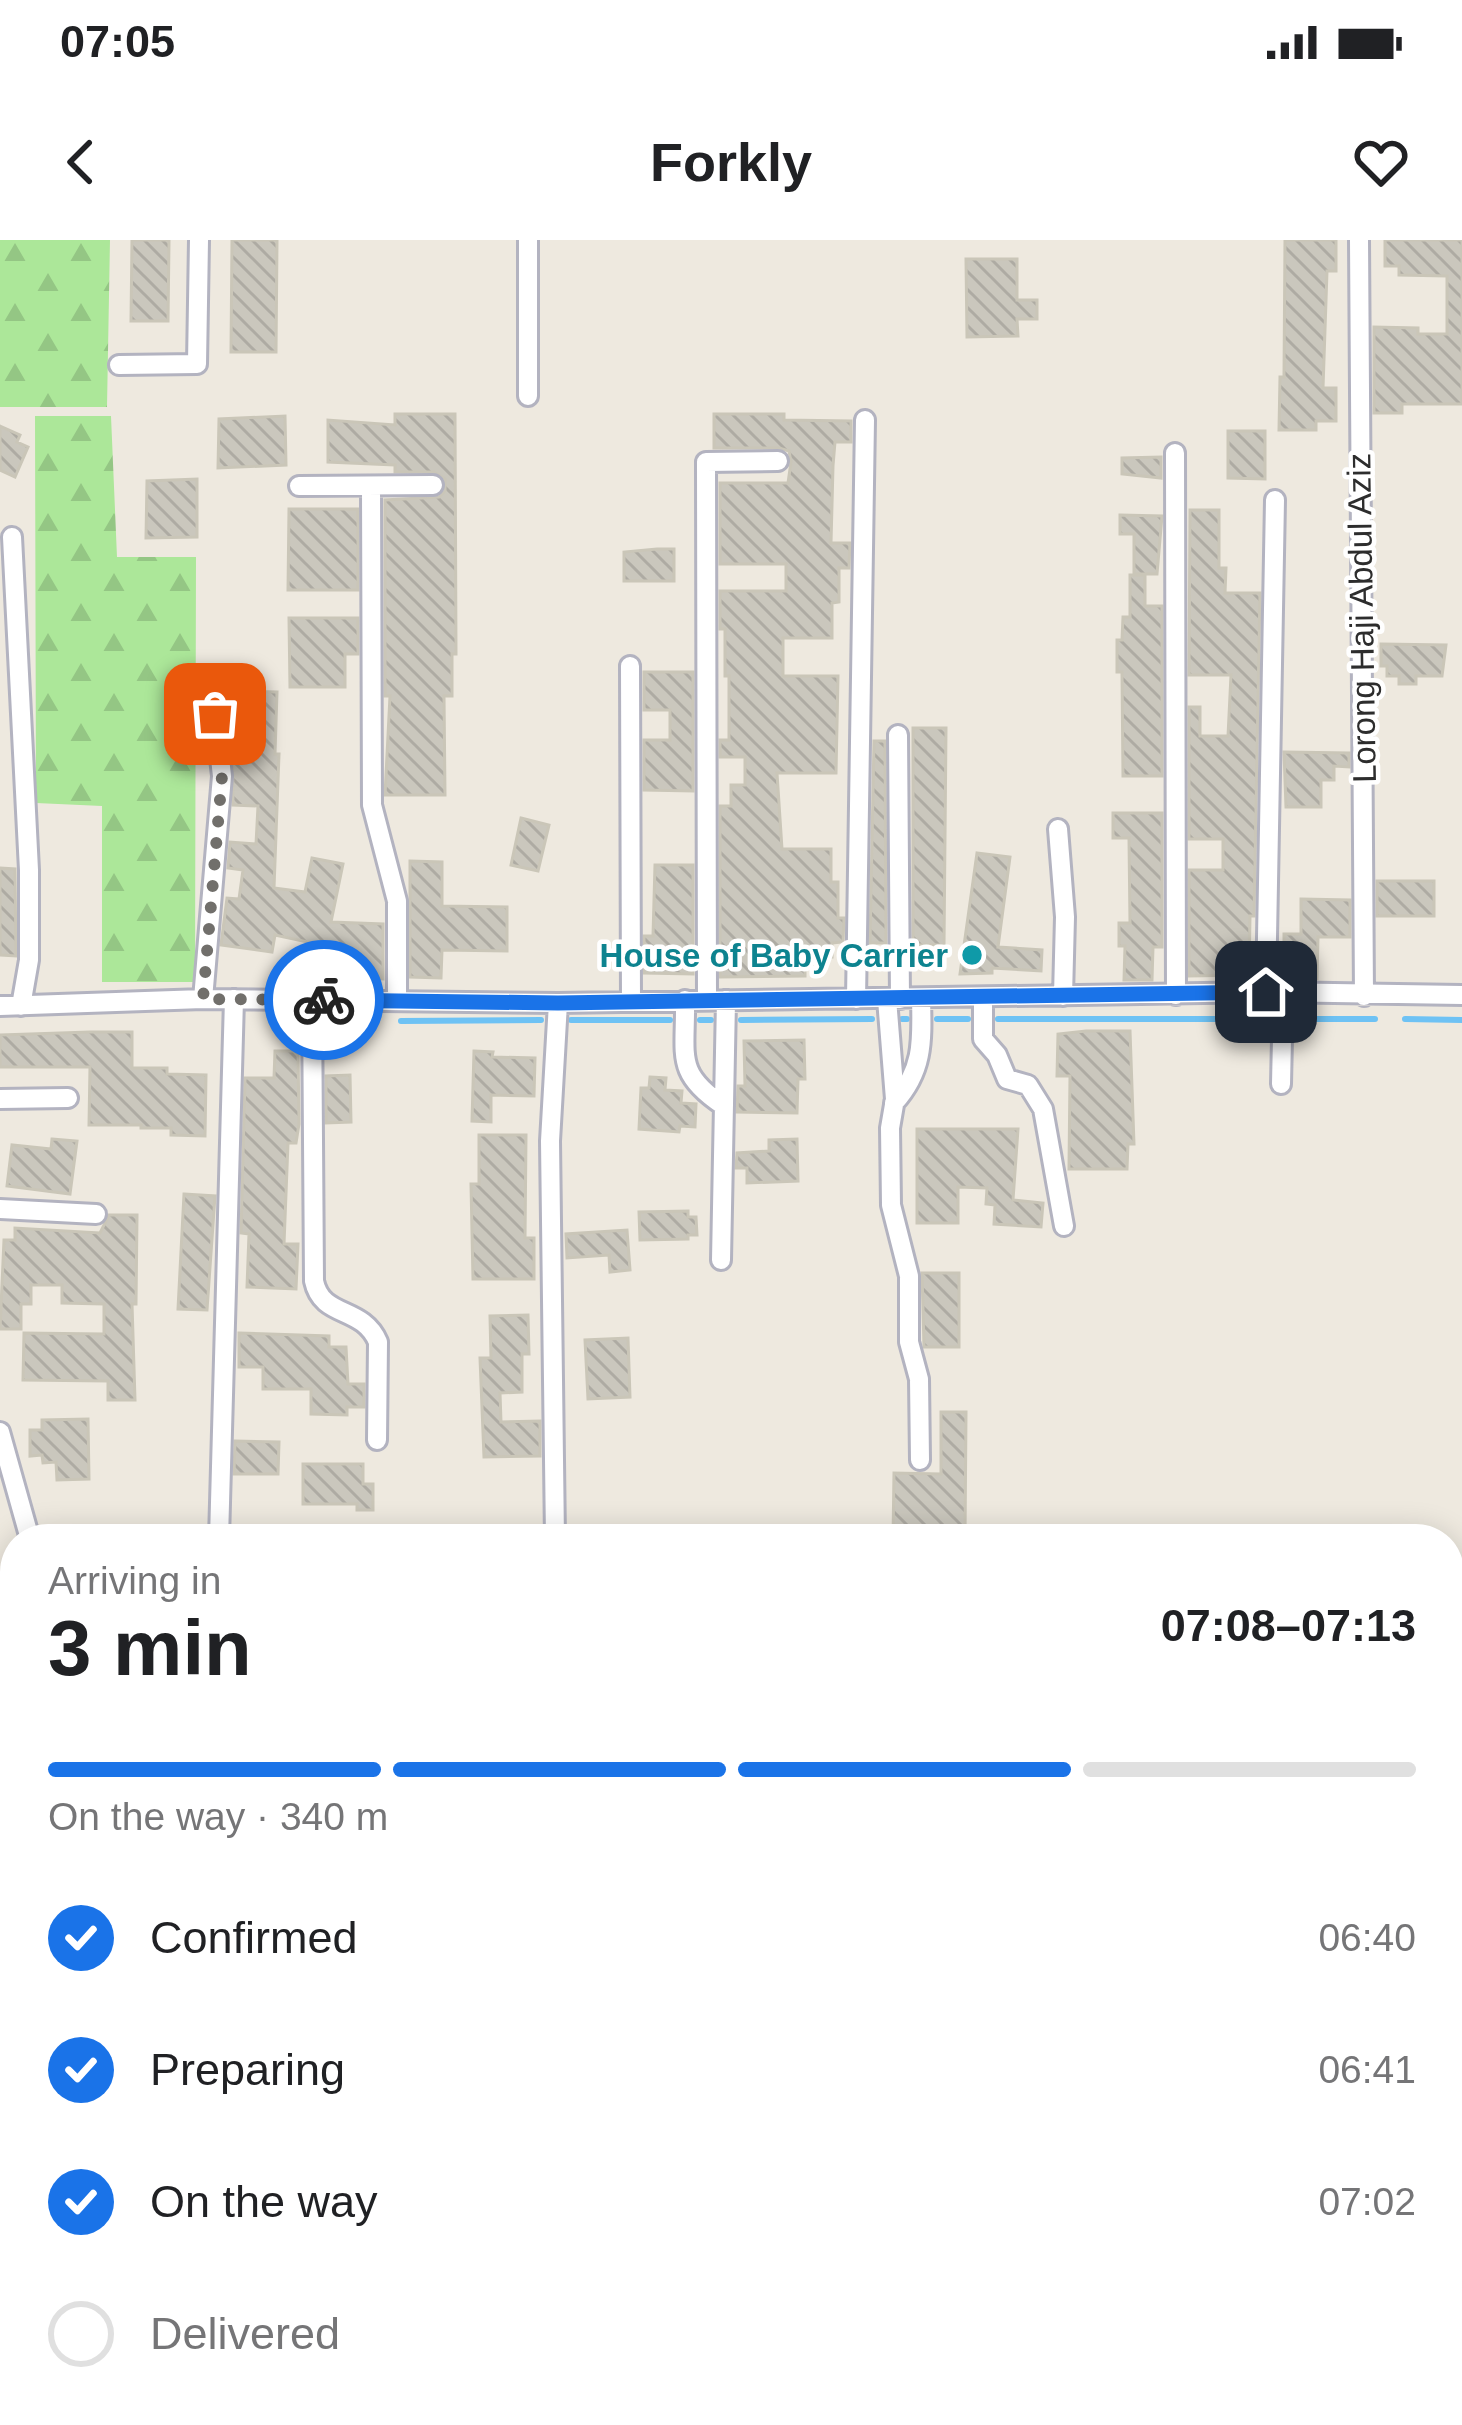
<!DOCTYPE html>
<html lang="en">
<head>
<meta charset="utf-8">
<style>
  body { margin:0; font-family:Helvetica,sans-serif; background:#f6f6f6; color:#202124; height:100vh; display:flex; flex-direction:column; font-size:45px; white-space:nowrap }
  * { box-sizing:border-box; margin:0 }
  p { font-size:39px; color:#757577 }
  .icon { flex:none; width:66px; height:66px; fill:none; stroke:currentColor; stroke-width:2; stroke-linecap:round; stroke-linejoin:round }
  .map { position:relative; flex:1; overflow:hidden }
  .sheet { position:absolute; left:0px; top:1284px; width:1464px; height:903px; display:flex; flex-direction:column; background:#fff; border-radius:48px 48px 0 0; box-shadow:0 6px 30px #0003 }
  .sheet>* { flex:none }
  .pin { position:absolute; display:grid; place-items:center; width:102px; height:102px; color:#fff; margin:-51px; border-radius:24px; box-shadow:0 6px 18px #0006 }
  .courier { position:absolute; display:grid; place-items:center; width:120px; height:120px; margin:-60px; border:9px solid #1a73e8; border-radius:50%; background:#fff; color:#222; box-shadow:0 3px 15px #0007 }
  .headline em { font-style:normal; font-weight:600 }
  .headline div { display:flex; flex-direction:column-reverse }
  .headline { display:flex; align-items:center; justify-content:space-between; height:204px; padding:0 48px }
  h1 { font-size:78px; font-weight:600; line-height:90px }
  .bar { display:grid; grid-template-columns:repeat(4,1fr); gap:18px 12px; align-content:center; height:144px; padding:0 48px }
  .bar i { height:15px; border-radius:9px; background:#e0e0e0 }
  .bar .active { background:#1a73e8 }
  .bar p { grid-column:span 4 }
  ol { padding:0 48px; list-style:none }
  li { display:flex; align-items:center; gap:36px; height:132px }
  li p { margin-inline-start:auto }
  li .icon { padding:12px; border-radius:50%; background:#1a73e8; color:#fff; stroke-width:4 }
  li:last-child { color:#757577 }
  li i { width:66px; height:66px; border:6px solid #e0e0e0; border-radius:50% }
  .status { display:flex; justify-content:space-between; align-items:center; height:84px; padding:0 60px; background:#fff; direction:ltr }
  .status svg { height:33px; fill:currentColor }
  header { display:flex; justify-content:space-between; align-items:center; height:156px; padding:0 48px; background:#fff; font-size:54px; font-weight:600 }
  .map>svg:first-child { display:block }
</style>
</head>
<body>
<div class="status"><b>07:05</b><svg viewBox="0 0 49 12"><path d="M0 12V9h3v3zM5 12V6h3v6zM10 12V3h3v9zM15 12V0h3v12zM26 1h20v11H26zM47 4h2v5h-2z"/></svg></div>
<header><svg class="icon" aria-label="back" viewBox="0 0 24 24"><path d="M15 5l-7 7 7 7"/></svg>Forkly<svg class="icon" aria-label="heart" viewBox="0 0 24 24"><path d="M12 20l-8-8c-3-5 5-10 8-4 3-6 11-1 8 4z"/></svg></header>
<div class="map">
<svg width="1462" height="2185" viewBox="0 0 1462 2185">
  <defs>
    <pattern id="forest-firs" width="22" height="20" patternUnits="userSpaceOnUse" patternTransform="scale(3)"><rect width="22" height="20" fill="#ace799"/><path d="M5 1l3.5 6h-7zM16 11l3.5 6h-7z" fill="#94c684"/></pattern>
    <pattern id="building-back-hatch" width="6" height="6" patternUnits="userSpaceOnUse" patternTransform="scale(3)"><rect width="6" height="6" fill="#cac7bd"/><path d="M-1 5l2 2M0 0l6 6M5-1l2 2" fill="none" stroke="#aeaba3"/></pattern>
  </defs>
  <rect width="100%" height="100%" fill="#eee9df"/>
  <!-- forest -->
  <path fill="url(#forest-firs)" d="M 0,0 L 110,0 L 107,167 L 0,167 Z
    M 35,176 L 111,176 L 117,317 L 196,317 L 195,742 L 102,742 L 102,566 L 36,563 Z
    M 1449,1953 L 1459,1953 L 1456,2185 L 1291,2185 L 1291,2172 L 1449,2172 Z"/>
  <g fill="none" stroke-linecap="round" stroke-linejoin="round">
    <!-- stream -->
    <path stroke="#6ec2f4" stroke-width="6" d="M 902,779 L 907,779
      M 937,779 L 968,779
      M 998,779 L 1266,779
      M 1299,779 L 1375,779
      M 1405,779 L 1462,780
      M 571,780 L 670,780
      M 700,780 L 711,780
      M 741,780 L 872,779
      M 328,781 L 371,781
      M 401,781 L 541,780"/>
  </g>
  <!-- building -->
  <path fill="url(#building-back-hatch)" stroke="#cac6b8" stroke-width="3" d="M 132,0 L 169,0 L 168,81 L 131,81 Z
    M 232,0 L 277,0 L 276,112 L 231,112 Z
    M 1285,0 L 1336,0 L 1336,31 L 1327,31 L 1323,148 L 1336,148 L 1336,181 L 1316,181 L 1316,190 L 1279,190 L 1280,137 L 1284,137 Z
    M 1385,0 L 1462,0 L 1462,164 L 1402,164 L 1402,173 L 1374,173 L 1374,87 L 1418,88 L 1418,94 L 1447,94 L 1447,36 L 1399,35 L 1399,26 L 1385,26 Z
    M 966,19 L 1017,19 L 1017,60 L 1037,60 L 1037,79 L 1017,79 L 1018,96 L 967,97 Z
    M 395,174 L 455,174 L 456,414 L 452,414 L 452,456 L 444,456 L 445,555 L 385,555 L 390,456 L 385,456 L 385,260 L 439,257 L 445,251 L 445,239 L 434,232 L 395,232 L 395,225 L 328,222 L 328,180 L 395,185 Z
    M 714,174 L 784,174 L 784,180 L 851,181 L 851,202 L 835,202 L 833,226 L 831,303 L 850,303 L 849,328 L 839,328 L 839,362 L 832,363 L 832,398 L 783,398 L 783,436 L 838,436 L 836,533 L 777,533 L 782,609 L 831,609 L 831,642 L 838,642 L 838,678 L 844,678 L 843,702 L 832,703 L 832,717 L 805,717 L 805,736 L 720,737 L 720,566 L 731,566 L 731,545 L 745,545 L 745,517 L 720,517 L 720,500 L 729,500 L 729,436 L 725,436 L 725,389 L 720,389 L 720,351 L 786,351 L 786,324 L 720,324 L 720,243 L 788,243 L 791,222 L 789,211 L 779,208 L 714,208 Z
    M 285,176 L 286,225 L 218,228 L 219,179 Z
    M 0,186 L 20,195 L 17,202 L 28,207 L 15,237 L 0,230 Z
    M 1228,191 L 1265,191 L 1265,239 L 1228,238 Z
    M 1161,217 L 1161,238 L 1122,234 L 1122,218 Z
    M 197,239 L 197,297 L 146,298 L 147,241 Z
    M 289,269 L 358,269 L 358,350 L 288,350 Z
    M 1190,270 L 1219,270 L 1219,328 L 1226,328 L 1225,353 L 1260,353 L 1254,676 L 1250,676 L 1249,735 L 1189,736 L 1189,630 L 1223,630 L 1223,599 L 1189,599 L 1189,467 L 1200,467 L 1200,496 L 1228,496 L 1231,435 L 1189,435 Z
    M 1120,275 L 1162,276 L 1157,334 L 1134,334 L 1134,294 L 1120,294 Z
    M 657,309 L 674,309 L 674,341 L 624,341 L 624,312 Z
    M 1130,335 L 1145,335 L 1145,366 L 1162,366 L 1162,536 L 1123,536 L 1122,432 L 1117,432 L 1117,400 L 1122,400 L 1123,377 L 1130,377 Z
    M 289,378 L 358,378 L 358,414 L 345,414 L 345,447 L 290,447 Z
    M 1381,404 L 1446,405 L 1442,436 L 1416,436 L 1416,444 L 1399,444 L 1399,436 L 1387,436 L 1387,426 L 1381,426 Z
    M 644,432 L 693,432 L 693,551 L 644,550 L 644,500 L 670,500 L 670,470 L 644,470 Z
    M 232,451 L 277,452 L 275,514 L 279,514 L 274,648 L 305,652 L 312,618 L 343,624 L 331,682 L 383,684 L 383,739 L 344,738 L 345,710 L 275,695 L 272,712 L 221,705 L 227,658 L 239,659 L 243,630 L 228,628 L 230,602 L 256,604 L 258,566 L 233,565 Z
    M 913,488 L 946,488 L 944,705 L 913,705 Z
    M 874,501 L 885,501 L 886,703 L 870,703 Z
    M 1284,512 L 1349,513 L 1349,527 L 1334,526 L 1334,540 L 1321,540 L 1321,567 L 1286,567 Z
    M 1113,573 L 1162,573 L 1162,707 L 1153,707 L 1152,740 L 1124,740 L 1125,706 L 1119,706 L 1119,683 L 1130,683 L 1129,598 L 1113,598 Z
    M 521,578 L 549,585 L 538,631 L 511,625 Z
    M 977,613 L 1010,617 L 998,707 L 1042,710 L 1041,731 L 992,728 L 992,733 L 960,734 Z
    M 410,621 L 442,622 L 442,666 L 507,667 L 507,711 L 442,710 L 441,738 L 410,737 Z
    M 655,625 L 693,625 L 693,734 L 644,733 L 644,696 L 653,696 Z
    M 0,628 L 15,629 L 16,716 L 0,715 Z
    M 1377,641 L 1434,641 L 1434,676 L 1377,676 Z
    M 1301,659 L 1350,660 L 1350,697 L 1318,697 L 1317,739 L 1284,738 L 1284,694 L 1301,694 Z
    M 1086,791 L 1130,791 L 1134,904 L 1128,904 L 1127,929 L 1069,929 L 1070,836 L 1057,836 L 1058,794 Z
    M 90,792 L 132,792 L 132,828 L 167,828 L 167,834 L 206,835 L 205,896 L 171,895 L 171,888 L 141,888 L 141,885 L 89,885 L 90,827 L 0,827 L 0,795 Z
    M 804,800 L 805,839 L 798,839 L 797,873 L 737,872 L 738,846 L 745,846 L 744,801 Z
    M 275,811 L 298,811 L 299,884 L 296,903 L 288,903 L 284,1004 L 298,1004 L 296,1049 L 247,1047 L 249,994 L 241,993 L 245,838 L 274,838 Z
    M 474,811 L 493,812 L 492,817 L 535,818 L 534,856 L 491,855 L 491,882 L 472,881 Z
    M 350,835 L 351,882 L 326,883 L 326,836 Z
    M 650,837 L 666,838 L 665,850 L 682,851 L 681,863 L 696,864 L 695,887 L 680,886 L 679,892 L 639,889 L 641,848 L 649,848 Z
    M 917,889 L 1018,889 L 1013,960 L 1043,963 L 1041,987 L 994,984 L 995,965 L 986,964 L 987,948 L 958,947 L 958,983 L 917,983 Z
    M 479,895 L 526,895 L 525,998 L 534,998 L 534,1039 L 473,1039 L 471,944 L 479,944 Z
    M 52,899 L 77,901 L 70,954 L 7,946 L 12,905 L 51,909 Z
    M 797,899 L 798,941 L 747,943 L 747,928 L 736,928 L 737,913 L 769,911 L 769,900 Z
    M 184,954 L 215,956 L 207,1070 L 178,1069 Z
    M 688,971 L 688,977 L 696,977 L 697,995 L 688,995 L 688,999 L 640,1000 L 639,972 Z
    M 109,975 L 137,975 L 136,1064 L 132,1064 L 135,1160 L 108,1160 L 108,1141 L 23,1140 L 24,1093 L 104,1094 L 104,1064 L 62,1063 L 62,1045 L 31,1045 L 31,1064 L 21,1064 L 21,1089 L 0,1089 L 4,1000 L 15,1000 L 15,988 L 100,993 Z
    M 627,990 L 630,1030 L 610,1032 L 609,1015 L 567,1018 L 566,994 Z
    M 922,1033 L 959,1033 L 959,1107 L 924,1107 Z
    M 528,1075 L 529,1114 L 522,1114 L 522,1152 L 500,1153 L 501,1182 L 540,1181 L 540,1216 L 484,1217 L 480,1118 L 491,1118 L 490,1076 Z
    M 239,1093 L 329,1096 L 329,1107 L 346,1107 L 348,1144 L 364,1144 L 364,1167 L 347,1167 L 347,1175 L 311,1174 L 311,1149 L 263,1149 L 263,1127 L 239,1127 Z
    M 628,1098 L 630,1157 L 588,1159 L 585,1100 Z
    M 941,1172 L 966,1172 L 965,1299 L 893,1299 L 894,1233 L 941,1234 Z
    M 88,1179 L 89,1239 L 57,1240 L 56,1222 L 43,1223 L 42,1215 L 30,1216 L 30,1190 L 42,1190 L 42,1180 Z
    M 235,1201 L 279,1202 L 278,1234 L 234,1234 Z
    M 303,1224 L 363,1224 L 363,1244 L 373,1244 L 373,1270 L 357,1270 L 357,1264 L 303,1264 Z
    M 15,1344 L 15,1416 L 0,1416 L 0,1345 Z
    M 0,1551 L 15,1551 L 15,1601 L 0,1601 Z
    M 0,1839 L 15,1839 L 15,1906 L 0,1905 Z
    M 0,1981 L 15,1982 L 15,2185 L 0,2185 Z"/>
  <g fill="none" stroke-linecap="round" stroke-linejoin="round">
    <defs>
      <path id="minor" d="M 528,0 L 528,156
        M 1359,0 L 1364,756
        M 119,125 L 197,124 L 199,0
        M 1175,213 L 1176,755
        M 299,246 L 433,245
        M 371,246 L 372,565 L 397,661 L 397,759
        M 12,297 L 29,630 L 29,720 L 21,766
        M 630,426 L 631,760
        M 898,495 L 900,759
        M 1058,589 L 1065,677 L 1063,756
        M 1266,752 L 1275,260
        M 983,757 L 983,799 L 997,815 L 1007,839 L 1028,845 L 1043,869 L 1064,986
        M 203,759 L 222,536 L 215,474
        M 312,759 L 314,1041 C 322,1079 362,1065 378,1102 L 377,1200
        M 856,759 L 865,180
        M 887,759 L 895,859 L 890,888 L 891,965 L 909,1036 L 909,1102 L 919,1139 L 920,1220
        M 685,760 C 686,816 674,833 724,866
        M 707,760 L 706,222 L 778,221
        M 0,766 L 203,759 L 558,763 L 1266,752 L 1462,755
        M 1281,844 L 1283,753
        M 0,859 L 68,858
        M 894,863 C 924,830 922,800 921,758
        M 0,969 L 96,974
        M 721,1020 L 726,760
        M 0,1192 L 30,1299
        M 219,1299 L 234,759
        M 555,1299 L 550,901 L 558,763
        M 1449,1921 L 1462,1921
        M 0,1936 L 15,1936
        M 58,2172 L 58,2185
        M 82,2172 L 84,2185
        M 222,2172 L 224,2185
        M 876,2172 L 877,2185
        M 397,2185 L 398,2172
        M 1049,2185 L 1049,2172
        M 1219,2185 L 1219,2172"/>
    </defs>
    <!-- minor casing -->
    <use href="#minor" stroke="#b3b3c0" stroke-width="24"/>
    <!-- minor -->
    <use href="#minor" stroke="#fff" stroke-width="18"/>
  </g>
  <g fill="none" stroke-linecap="round" stroke-linejoin="round">
    <!-- done -->
    <path stroke="#716f6b" stroke-width="12" stroke-dasharray="0 21.6" d="M 215,474 L 222,536 L 203,759 L 324,760"/>
    <!-- route -->
    <path stroke="#1a73e8" stroke-width="15" d="M 324,760 L 558,763 L 1266,752"/>
  </g>
  <!-- markers -->
  <circle fill="#0f9aa8" stroke="#fff" stroke-width="4.5" cx="972" cy="715" r="12"/>
  <g text-anchor="middle" stroke-width="9" stroke-linejoin="round" paint-order="stroke">
    <!-- street labels -->
    <g font-size="33" fill="#2d2d2d" stroke="#fff">
      <text transform="translate(1361 378) rotate(-91)" y="12">Lorong Haji Abdul Aziz</text>
    </g>
    <!-- culture labels -->
    <g font-size="33" font-weight="bold" fill="#0d838f" stroke="#fff" text-anchor="end">
      <text x="948" y="727">House of Baby Carrier</text>
    </g>
  </g>
</svg>
<div class="pin" style="left:215px;top:474px;background:#ea580c"><svg class="icon" aria-label="bag" viewBox="0 0 24 24"><path d="M5 8h14l-1 12H6zM9 8a3 3 0 0 1 6 0"/></svg></div>
<div class="pin" style="left:1266px;top:752px;background:#1f2937"><svg class="icon" aria-label="home" viewBox="0 0 24 24"><path d="M3 11l9-7 9 7M6 9v11h12V9"/></svg></div>
<div class="courier" style="left:324px;top:760px"><svg class="icon" aria-label="bike" viewBox="0 0 24 24"><circle cx="6" cy="16" r="4"/><circle cx="18" cy="16" r="4"/><path d="M6 16l4-8h5l3 8M10 8l3 8H6M13 5h3"/></svg></div>
<section class="sheet">
<div class="headline"><div><h1>3 min</h1><p>Arriving in</p></div><em>07:08–07:13</em></div>
<div class="bar"><i class="active"></i><i class="active"></i><i class="active"></i><i></i><p>On the way · 340 m</p></div>
<ol>
<li><svg class="icon" aria-label="check" viewBox="0 0 24 24"><path d="M5 12l5 5 9-10"/></svg>Confirmed<p>06:40</p></li>
<li><svg class="icon" aria-label="check" viewBox="0 0 24 24"><path d="M5 12l5 5 9-10"/></svg>Preparing<p>06:41</p></li>
<li><svg class="icon" aria-label="check" viewBox="0 0 24 24"><path d="M5 12l5 5 9-10"/></svg>On the way<p>07:02</p></li>
<li><i></i>Delivered</li>
</ol>
</section>
</div>
</body>
</html>
